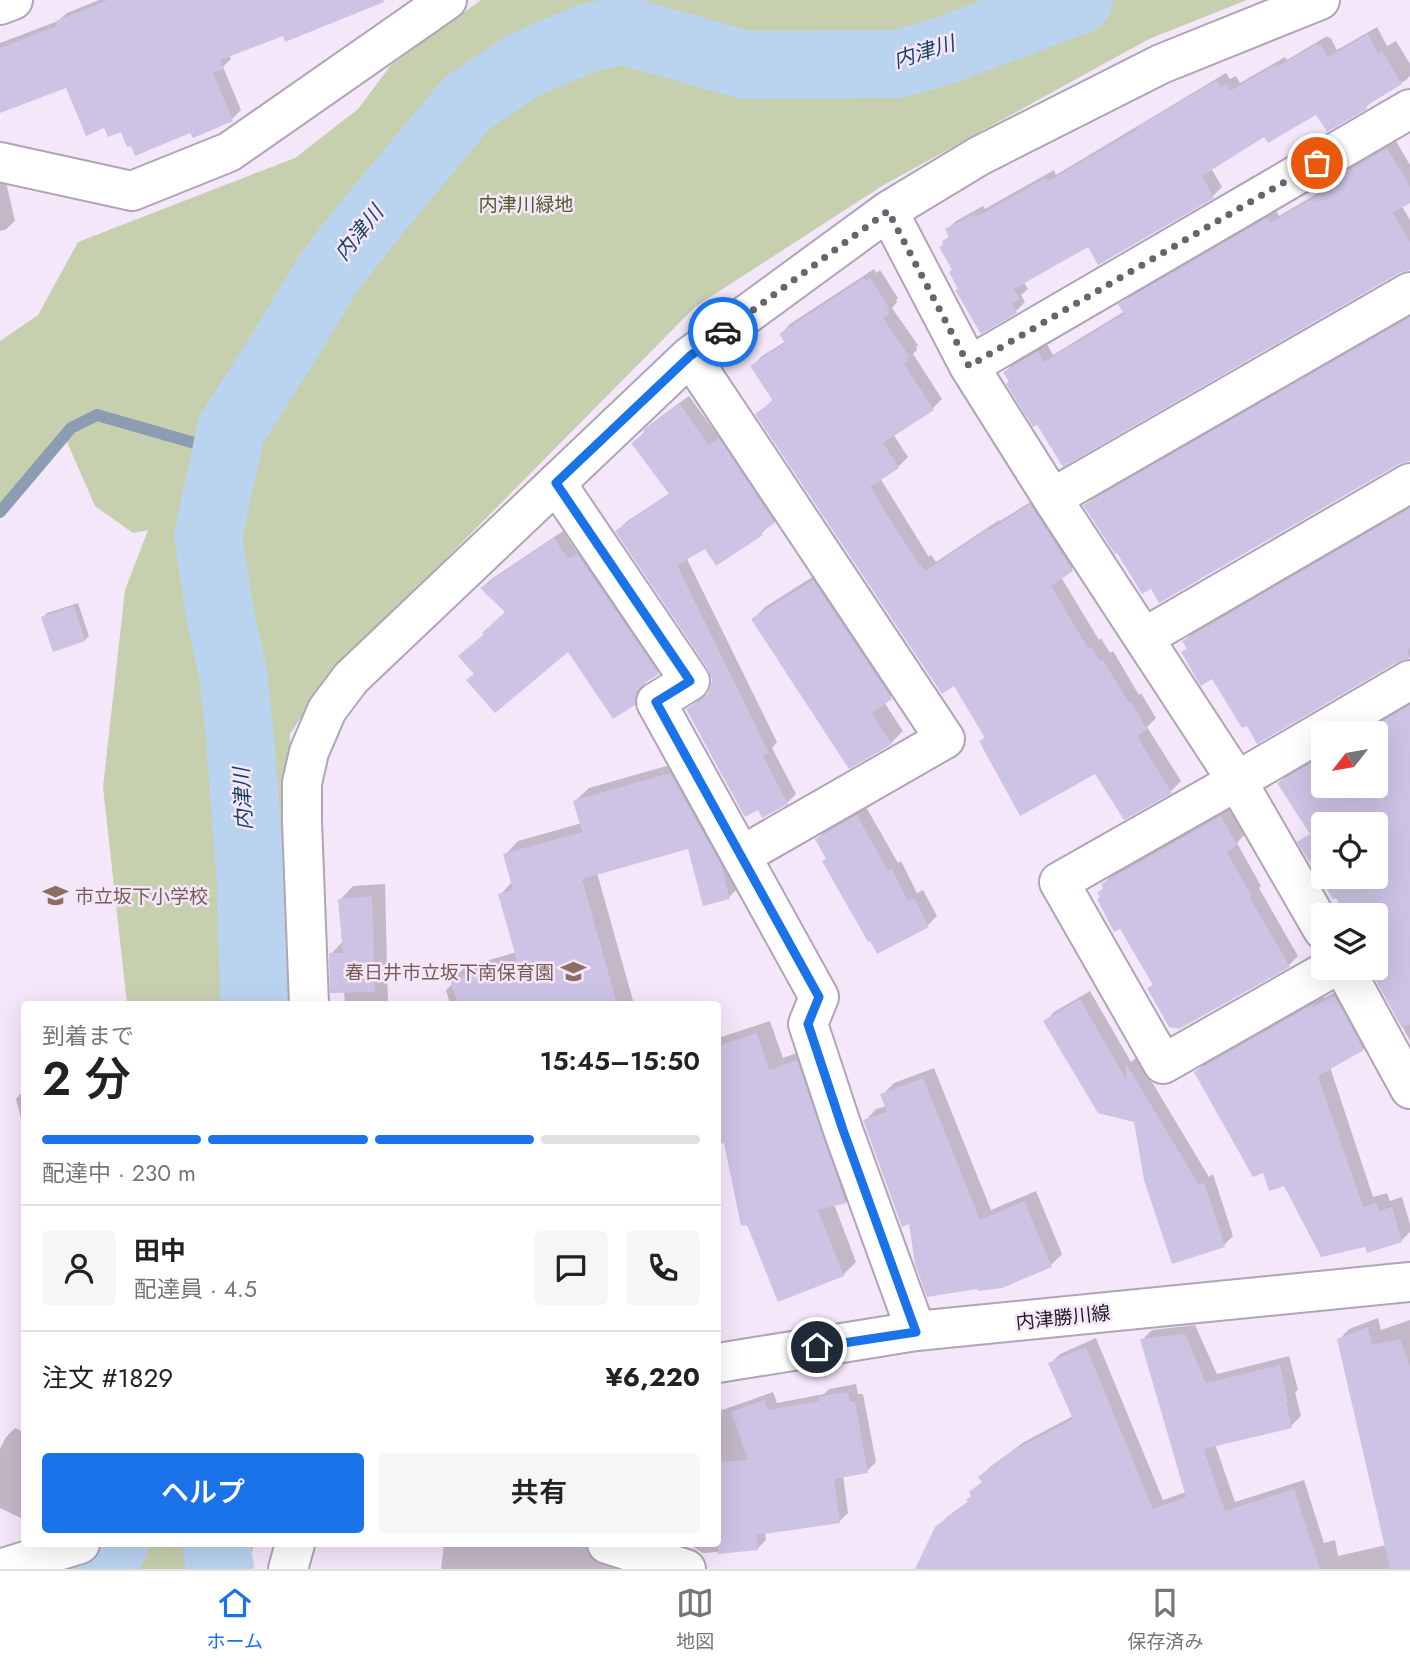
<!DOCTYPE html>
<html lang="ja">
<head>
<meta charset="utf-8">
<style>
  body { margin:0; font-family:Jost,"Noto Sans JP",sans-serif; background:#f6f6f6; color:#222; height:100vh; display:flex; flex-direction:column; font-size:26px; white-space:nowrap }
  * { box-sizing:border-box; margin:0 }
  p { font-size:23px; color:#767676 }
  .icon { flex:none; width:38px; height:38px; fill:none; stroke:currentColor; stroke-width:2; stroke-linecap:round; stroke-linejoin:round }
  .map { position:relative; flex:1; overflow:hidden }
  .drawer { position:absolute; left:21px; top:1001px; width:700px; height:546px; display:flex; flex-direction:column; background:#fff; border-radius:7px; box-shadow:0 7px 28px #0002 }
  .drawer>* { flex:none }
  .needle { width:46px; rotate:239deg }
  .controls { position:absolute; left:1311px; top:721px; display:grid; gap:14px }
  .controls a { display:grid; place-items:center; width:77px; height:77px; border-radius:7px; background:#fff; box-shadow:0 7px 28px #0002; font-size:35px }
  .pin { position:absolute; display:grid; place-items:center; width:60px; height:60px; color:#fff; margin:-30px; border:4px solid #fff; border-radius:50%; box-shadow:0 2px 7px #0007 }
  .courier { position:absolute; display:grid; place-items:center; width:70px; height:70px; margin:-35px; border:5px solid #1a73e8; border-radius:50%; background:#fff; color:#222; box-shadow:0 2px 9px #0007 }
  .summary em { font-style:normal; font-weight:600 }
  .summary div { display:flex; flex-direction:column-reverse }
  .summary { display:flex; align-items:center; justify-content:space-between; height:119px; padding:0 21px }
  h1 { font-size:46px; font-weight:600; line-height:52px }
  .bar { display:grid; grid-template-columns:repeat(4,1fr); gap:10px 7px; align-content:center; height:84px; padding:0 21px }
  .bar i { height:9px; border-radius:5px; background:#e0e0e0 }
  .bar .active { background:#1a73e8 }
  .bar p { grid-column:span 4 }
  .line { display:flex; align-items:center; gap:18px; padding:0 21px; border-top:2px solid #e0e0e0 }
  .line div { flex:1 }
  .round { display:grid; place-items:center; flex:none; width:74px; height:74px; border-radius:7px; background:#f6f6f6 }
  .action { display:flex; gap:14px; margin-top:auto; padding:14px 21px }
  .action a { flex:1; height:80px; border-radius:7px; background:#1a73e8; color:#fff; font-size:28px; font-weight:600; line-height:80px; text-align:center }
  .action a+a { background:#f6f6f6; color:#222 }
  .menu { display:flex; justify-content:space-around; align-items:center; height:98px; border-top:2px solid #e0e0e0; background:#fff; font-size:19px; color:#767676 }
  .menu a { display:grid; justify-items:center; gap:4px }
  .menu .active { color:#1a73e8 }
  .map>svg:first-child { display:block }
</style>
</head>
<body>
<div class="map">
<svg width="1410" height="1569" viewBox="0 0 1410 1569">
  <rect width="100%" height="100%" fill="#f4e7fa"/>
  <!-- green -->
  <path fill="#c6d0af" d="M 481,0 L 1247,0 L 1149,39 L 882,186 L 695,307 L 326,680 L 290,734 L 290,895 L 294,1004 L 127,1004 L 103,787 L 125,590 L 148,530 L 133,533 L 95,506 L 67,442 L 0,509 L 0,341 L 38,315 L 78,242 L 295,158 L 358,109 L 391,65 Z
    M 41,1544 L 254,1544 L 248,1569 L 24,1569 Z"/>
  <!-- shadow -->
  <path fill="#0003" fill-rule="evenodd" d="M 99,0 L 384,0 L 316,27 L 284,34 L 229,54 L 231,59 L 223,67 L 241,110 L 232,119 L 191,130 L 122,130 L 105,126 L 66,85 L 0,111 L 0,43 L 58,21 L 67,13 Z
    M 1377,27 L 1387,46 L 1396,41 L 1410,64 L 1410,76 L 1406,80 L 1375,99 L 1366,107 L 1317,112 L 1265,135 L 1211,168 L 1222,187 L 1213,196 L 1099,263 L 1089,244 L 1023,281 L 1028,289 L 1021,295 L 1025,302 L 1016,311 L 981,331 L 960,288 L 954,270 L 941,247 L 950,235 L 947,229 L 956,221 L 983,206 L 985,209 L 1054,170 L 1056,175 L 1226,73 L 1230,79 L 1236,76 L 1240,83 L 1285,57 L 1287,60 L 1327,36 L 1328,38 L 1330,37 L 1337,50 Z
    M 1396,141 L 1410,165 L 1410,201 L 1402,206 L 1410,220 L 1410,264 L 1010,381 L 1005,372 L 1014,363 L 1047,344 L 1053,355 L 1125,311 L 1121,305 L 1129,296 L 1276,210 L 1279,216 L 1342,179 L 1341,177 L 1350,168 Z
    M 5,178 L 15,221 L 5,230 L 0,231 L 0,180 Z
    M 874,269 L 876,273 L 880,270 L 898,298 L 896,300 L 897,302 L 892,308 L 918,345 L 916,347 L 917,350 L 913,354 L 942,399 L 932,409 L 893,434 L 908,457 L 898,467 L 880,478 L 929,557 L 931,555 L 936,562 L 999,520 L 1000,521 L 1040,496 L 1082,559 L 1072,569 L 1061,577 L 1099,640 L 1101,638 L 1110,653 L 1113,651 L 1139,695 L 1141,693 L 1156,718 L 1147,727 L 1181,781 L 1171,791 L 1125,817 L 1096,771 L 981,741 L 986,736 L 955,684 L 757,414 L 773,400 L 752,367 L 761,357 L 786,341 L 781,334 L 790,324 Z
    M 1410,315 L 1410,460 L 1398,462 L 1151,586 L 1118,550 L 1085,506 L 1094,497 Z
    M 689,396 L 719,437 L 728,431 L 783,513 L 762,533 L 705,546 L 686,557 L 777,742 L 772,748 L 796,794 L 787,803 L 688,710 L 697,701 L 711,692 L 714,680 L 710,668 L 617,531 L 626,522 L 670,493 L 633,443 L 659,418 Z
    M 1410,506 L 1410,657 L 1247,724 L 1213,676 L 1183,653 L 1188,648 L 1184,641 L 1193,632 Z
    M 563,531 L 577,552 L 586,547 L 666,665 L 658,673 L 645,681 L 643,695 L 634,703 L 568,649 L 476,674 L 485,634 L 508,611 L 482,588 L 490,580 Z
    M 825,569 L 903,686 L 884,702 L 903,731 L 891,743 L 753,619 L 765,607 Z
    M 78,603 L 89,636 L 85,640 L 43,617 L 47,613 Z
    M 1410,703 L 1410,1041 L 1376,977 L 1379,974 L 1375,968 L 1376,915 L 1348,915 L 1336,895 L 1334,897 L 1309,855 L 1319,844 L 1279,783 L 1288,774 L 1323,754 L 1323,786 L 1376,786 L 1376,733 L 1358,733 ZM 1323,824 L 1376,824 L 1376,877 L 1323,877 Z
    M 684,761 L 742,884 L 729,897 L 689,847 L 597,873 L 634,1004 L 450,1004 L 446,990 L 453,983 L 452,980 L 465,967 L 517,952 L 500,895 L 512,882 L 505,855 L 518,841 L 582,823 L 575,801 L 589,788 Z
    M 866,807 L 898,863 L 901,861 L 917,893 L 923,890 L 937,916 L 928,925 L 827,858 L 817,839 L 826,830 Z
    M 1230,807 L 1245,834 L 1237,843 L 1261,886 L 1259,888 L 1298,956 L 1288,966 L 1149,989 L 1154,984 L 1099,892 L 1105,887 L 1103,884 L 1113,874 Z
    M 385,884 L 388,1004 L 345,1004 L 344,991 L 331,954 L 343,941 L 340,900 L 353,886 Z
    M 1345,987 L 1373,1038 L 1363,1049 L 1330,1067 L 1373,1197 L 1387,1193 L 1390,1201 L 1402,1197 L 1410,1224 L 1410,1232 L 1401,1241 L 1366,1245 L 1285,1184 L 1264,1171 L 1196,1072 L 1207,1061 L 1323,995 L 1324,998 Z
    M 1090,991 L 1131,1062 L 1137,1057 L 1209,1177 L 1213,1174 L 1233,1236 L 1224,1245 L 1136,1120 L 1045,1022 L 1054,1012 Z
    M 770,1021 L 783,1058 L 810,1048 L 859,1189 L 846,1202 L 834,1204 L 856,1262 L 843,1275 L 724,1136 L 718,1139 L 718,1038 Z
    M 934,1068 L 991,1210 L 1036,1191 L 1062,1254 L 1051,1265 L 911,1221 L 865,1121 L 876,1109 L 887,1106 L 882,1095 L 894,1083 Z
    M 24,1090 L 24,1129 L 16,1099 Z
    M 1378,1318 L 1381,1330 L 1410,1320 L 1410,1569 L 917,1569 L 937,1528 L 947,1517 L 969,1501 L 973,1495 L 971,1492 L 983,1481 L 980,1477 L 990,1467 L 1024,1442 L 1073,1416 L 1050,1364 L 1060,1354 L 1096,1338 L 1163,1500 L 1186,1492 L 1142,1340 L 1152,1330 L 1195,1325 L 1217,1374 L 1289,1356 L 1298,1390 L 1295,1392 L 1301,1416 L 1291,1426 L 1215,1444 L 1235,1502 L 1304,1480 L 1324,1543 L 1335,1540 L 1338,1556 L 1386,1545 L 1339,1340 L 1349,1329 Z
    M 856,1384 L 858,1394 L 863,1394 L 876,1462 L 867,1471 L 843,1475 L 848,1513 L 839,1522 L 765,1532 L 766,1540 L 757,1549 L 703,1553 L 693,1547 L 683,1544 L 718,1544 L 718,1410 L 725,1409 L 773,1392 L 777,1403 L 824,1394 L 829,1389 Z
    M 15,1428 L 24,1432 L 24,1517 L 23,1519 L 0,1508 L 0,1449 L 6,1437 Z
    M 444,1544 L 599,1544 L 657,1569 L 441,1569 Z"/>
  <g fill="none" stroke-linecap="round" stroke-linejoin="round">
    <!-- stream -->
    <path stroke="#8c9cb2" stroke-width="12" d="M 0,512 L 71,428 L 97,415 L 226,452"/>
    <!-- river -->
    <path stroke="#bad4f0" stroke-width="68" d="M 254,1004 L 251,887 L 240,737 L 233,673 L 221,619 L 208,536 L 231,430 L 282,350 L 329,272 L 377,211 L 467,103 L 524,65 L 587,38 L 622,30 L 745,65 L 897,64 L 943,51 L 1079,0
      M 216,1544 L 220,1569
      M 100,1569 L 115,1544"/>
  </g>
  <!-- building -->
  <path fill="#cdc3e5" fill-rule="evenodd" d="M 108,0 L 383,0 L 384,2 L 285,42 L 283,36 L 220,60 L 223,69 L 213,73 L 233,121 L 193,138 L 190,133 L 135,156 L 131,146 L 127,147 L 121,132 L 108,137 L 104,128 L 86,136 L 66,88 L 0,113 L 0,48 L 57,26 L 56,21 Z
    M 1368,34 L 1378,53 L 1382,51 L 1402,84 L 1366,106 L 1367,109 L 1327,132 L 1316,115 L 1268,143 L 1264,137 L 1202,176 L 1214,198 L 1098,265 L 1088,247 L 1014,289 L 1020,299 L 1012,303 L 1017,313 L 981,334 L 955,290 L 958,289 L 949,272 L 952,270 L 939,247 L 943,245 L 942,241 L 949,237 L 945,229 L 974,214 L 976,217 L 1045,178 L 1047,182 L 1138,129 L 1137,127 L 1217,80 L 1221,87 L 1226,84 L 1230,91 L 1276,64 L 1277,67 L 1317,44 L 1318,46 L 1321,44 L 1328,57 Z
    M 1387,148 L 1410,187 L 1410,203 L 1393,213 L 1410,242 L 1410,270 L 1399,273 L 1063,467 L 1037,425 L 1033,427 L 1006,384 L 1009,382 L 1003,372 L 1038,351 L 1044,362 L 1124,314 L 1118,304 L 1267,218 L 1270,223 L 1342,181 L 1339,177 Z
    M 864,278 L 866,281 L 870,278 L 890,309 L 887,310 L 889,314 L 883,318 L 909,356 L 907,358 L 908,361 L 904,364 L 934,410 L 883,443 L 899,468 L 870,487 L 919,565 L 921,564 L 925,571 L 989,528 L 990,530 L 1030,504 L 1073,571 L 1051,586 L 1088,648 L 1091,647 L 1100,661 L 1103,660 L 1129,703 L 1131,702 L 1147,729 L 1137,736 L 1172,793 L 1124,820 L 1095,774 L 1020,816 L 979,741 L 985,738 L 954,686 L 942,694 L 755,414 L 773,401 L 750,366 L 785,343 L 779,334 Z
    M 1410,317 L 1410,461 L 1399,464 L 1159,603 L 1151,589 L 1142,594 L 1117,553 L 1115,554 L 1083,505 Z
    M 679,403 L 709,445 L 719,438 L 775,523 L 761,532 L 763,535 L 716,566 L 705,549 L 677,565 L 769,753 L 763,756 L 788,804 L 762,818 L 758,810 L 745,817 L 686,709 L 701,700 L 709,692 L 712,680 L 708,669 L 615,531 L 669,494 L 631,443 L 645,433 L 643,430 L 648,426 Z
    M 1410,508 L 1410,648 L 1407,650 L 1410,658 L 1399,661 L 1257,744 L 1247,726 L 1242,728 L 1212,679 L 1201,686 L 1181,652 L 1187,649 L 1182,641 Z
    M 554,538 L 568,559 L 577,554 L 659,674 L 645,683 L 637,691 L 635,705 L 613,719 L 568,652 L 495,713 L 466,680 L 474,674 L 458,656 L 483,635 L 482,633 L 505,612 L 480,588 Z
    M 813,580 L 892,699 L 871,713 L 892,744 L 849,769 L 751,619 Z
    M 74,606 L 85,641 L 53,652 L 41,617 Z
    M 1410,705 L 1410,1026 L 1409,1024 L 1402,1028 L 1374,977 L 1379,973 L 1376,967 L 1376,915 L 1346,915 L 1336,898 L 1333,899 L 1297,842 L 1310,834 L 1277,783 L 1323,756 L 1323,786 L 1376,786 L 1376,733 L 1362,733 ZM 1323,824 L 1376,824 L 1376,877 L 1323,877 Z
    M 670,773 L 721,865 L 730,899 L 703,906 L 688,849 L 582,879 L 617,1004 L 458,1004 L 450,980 L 517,961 L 498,894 L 513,890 L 503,854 L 582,832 L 573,801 Z
    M 857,815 L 888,871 L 892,869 L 908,901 L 914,898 L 929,927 L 877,954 L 870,941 L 868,942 L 822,861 L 826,859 L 815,839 Z
    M 1221,816 L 1237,845 L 1227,852 L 1252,897 L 1250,898 L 1290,967 L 1179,1029 L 1169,1027 L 1147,988 L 1153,985 L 1120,929 L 1114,932 L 1097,899 L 1100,897 L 1097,892 L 1104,889 L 1101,884 Z
    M 372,896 L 375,992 L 330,993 L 329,953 L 343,953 L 338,899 Z
    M 1333,996 L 1335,997 L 1364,1050 L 1318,1076 L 1363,1207 L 1377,1203 L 1379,1211 L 1392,1207 L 1402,1242 L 1367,1253 L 1365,1247 L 1321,1257 L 1284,1186 L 1269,1191 L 1263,1173 L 1253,1177 L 1194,1072 L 1312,1005 L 1313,1007 Z
    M 1080,999 L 1127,1081 L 1125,1066 L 1127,1065 L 1199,1185 L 1204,1182 L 1225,1247 L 1172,1264 L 1144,1180 L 1134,1122 L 1098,1113 L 1043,1021 Z
    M 757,1033 L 769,1070 L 797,1060 L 846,1203 L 818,1210 L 844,1276 L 778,1302 L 747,1225 L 741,1226 L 724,1143 L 718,1144 L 718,1046 Z
    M 923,1078 L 980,1220 L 1024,1201 L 1052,1267 L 1002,1288 L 978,1291 L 977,1289 L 927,1297 L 915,1264 L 909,1224 L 902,1227 L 863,1120 L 887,1112 L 880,1094 Z
    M 1368,1327 L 1372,1345 L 1400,1339 L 1410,1367 L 1410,1569 L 1390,1569 L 1337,1339 Z
    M 1185,1334 L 1206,1383 L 1280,1365 L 1288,1402 L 1286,1402 L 1292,1428 L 1204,1449 L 1225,1511 L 1294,1489 L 1320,1569 L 915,1569 L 935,1527 L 968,1502 L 966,1500 L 971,1496 L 969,1492 L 982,1482 L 978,1477 L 1012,1451 L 1073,1419 L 1048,1363 L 1086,1347 L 1153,1509 L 1186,1497 L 1140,1339 Z
    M 848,1392 L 850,1402 L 855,1402 L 868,1473 L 834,1479 L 840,1523 L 756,1535 L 758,1550 L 718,1554 L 718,1462 L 748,1460 L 731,1412 L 764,1400 L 768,1410 L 819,1401 L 819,1397 Z"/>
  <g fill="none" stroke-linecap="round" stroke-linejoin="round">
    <defs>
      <path id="minor" d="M 0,5 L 13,0
        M 0,162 L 132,191 L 229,152 L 447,0
        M 888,211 L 969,366 L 1052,498 L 1237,781 L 1323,930
        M 690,356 L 945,739 L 741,856
        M 969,366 L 1410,109
        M 556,483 L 690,681 L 656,702 L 819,997 L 808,1024 L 843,1130 L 916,1331
        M 1052,498 L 1410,292
        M 1145,637 L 1410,483
        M 1332,968 L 1163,1064 L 1059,882 L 1237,781 L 1410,680
        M 1344,968 L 1410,1089
        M 309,1004 L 302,821 L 302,783 L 309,752 L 327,710 L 351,678 L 690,356 L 888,211 L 979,156 L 1161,64 L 1320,0
        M 607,1544 L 686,1569
        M 288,1569 L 295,1544"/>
      <path id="major" d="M 718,1363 L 916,1331 L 1410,1282
        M 0,1569 L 80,1544"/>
    </defs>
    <!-- minor casing -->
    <use href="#minor" stroke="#b0a4b6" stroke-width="42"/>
    <!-- major casing -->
    <use href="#major" stroke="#b0a4b6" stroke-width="42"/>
    <!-- minor -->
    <use href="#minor" stroke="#fff" stroke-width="38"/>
    <!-- major -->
    <use href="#major" stroke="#fff" stroke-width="38"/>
  </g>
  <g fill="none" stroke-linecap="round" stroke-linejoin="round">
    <!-- done -->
    <path stroke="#6a626e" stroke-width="7" stroke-dasharray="0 12.6" d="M 723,332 L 888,211 L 969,366 L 1317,163"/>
    <!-- route -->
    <path stroke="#1a73e8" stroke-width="9" d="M 723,332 L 690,356 L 556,483 L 690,681 L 656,702 L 819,997 L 808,1024 L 843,1130 L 916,1332 L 817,1347"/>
  </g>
  <!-- icons -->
  <defs>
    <symbol id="school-bare" viewBox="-9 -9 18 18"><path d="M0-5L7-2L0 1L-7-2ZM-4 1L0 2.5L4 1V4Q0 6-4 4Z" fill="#8d6e63" stroke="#f4e7fa" stroke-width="2.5" paint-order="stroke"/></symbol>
  </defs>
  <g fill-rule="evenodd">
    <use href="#school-bare" x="38" y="878" width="35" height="35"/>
    <use href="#school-bare" x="556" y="954" width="35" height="35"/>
  </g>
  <g text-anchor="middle" stroke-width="5" stroke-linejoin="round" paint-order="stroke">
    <!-- park labels -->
    <g font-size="19" fill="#4e5c27" stroke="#f4e7fa">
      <text x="526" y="211">内津川緑地</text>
    </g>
    <!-- education labels -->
    <g font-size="19" fill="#785e54" stroke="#f4e7fa" text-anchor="start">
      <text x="75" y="903">市立坂下小学校</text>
      <text x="554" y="979" text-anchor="end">春日井市立坂下南保育園</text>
    </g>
    <!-- street labels -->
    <g font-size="19" fill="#201b22" stroke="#f4e7fa">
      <text transform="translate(1063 1317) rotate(-6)" y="7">内津勝川線</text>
    </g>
    <!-- water labels -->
    <g font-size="21" font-style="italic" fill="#1b4167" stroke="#f4e7fa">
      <text transform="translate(924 52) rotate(-17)" y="7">内津川</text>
      <text transform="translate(359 233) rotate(-51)" y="7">内津川</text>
      <text transform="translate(243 799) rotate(-93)" y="7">内津川</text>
    </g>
  </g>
</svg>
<div class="controls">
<a><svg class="needle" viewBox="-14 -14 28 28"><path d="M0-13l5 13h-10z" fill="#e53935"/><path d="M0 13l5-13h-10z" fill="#767676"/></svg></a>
<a><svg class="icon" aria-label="locate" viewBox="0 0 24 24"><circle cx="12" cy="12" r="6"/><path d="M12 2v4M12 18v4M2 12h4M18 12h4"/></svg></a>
<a><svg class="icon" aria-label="layers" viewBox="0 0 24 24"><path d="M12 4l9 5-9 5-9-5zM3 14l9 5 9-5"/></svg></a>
</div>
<div class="pin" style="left:1317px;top:163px;background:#ea580c"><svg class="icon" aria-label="bag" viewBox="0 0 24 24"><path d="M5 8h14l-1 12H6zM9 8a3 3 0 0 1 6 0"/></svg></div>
<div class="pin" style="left:817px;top:1347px;background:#1f2937"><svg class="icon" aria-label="home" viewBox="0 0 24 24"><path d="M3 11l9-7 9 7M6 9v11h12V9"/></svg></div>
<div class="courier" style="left:723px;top:332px"><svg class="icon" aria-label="car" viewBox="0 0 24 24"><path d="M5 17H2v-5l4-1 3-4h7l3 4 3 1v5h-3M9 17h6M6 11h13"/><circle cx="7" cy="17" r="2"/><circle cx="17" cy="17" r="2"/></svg></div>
<section class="drawer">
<div class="summary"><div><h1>2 分</h1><p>到着まで</p></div><em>15:45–15:50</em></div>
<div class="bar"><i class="active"></i><i class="active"></i><i class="active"></i><i></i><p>配達中 · 230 m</p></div>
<div class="line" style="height:126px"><a class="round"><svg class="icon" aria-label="person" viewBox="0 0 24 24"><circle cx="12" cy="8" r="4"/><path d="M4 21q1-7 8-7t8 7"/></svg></a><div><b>田中</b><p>配達員 · 4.5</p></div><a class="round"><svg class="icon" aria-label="chat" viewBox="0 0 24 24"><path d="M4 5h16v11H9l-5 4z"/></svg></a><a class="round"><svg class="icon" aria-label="phone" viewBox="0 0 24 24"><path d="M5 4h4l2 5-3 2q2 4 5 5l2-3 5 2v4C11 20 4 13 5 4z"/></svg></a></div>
<div class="line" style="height:91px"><div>注文 #1829</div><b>¥6,220</b></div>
<div class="action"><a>ヘルプ</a><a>共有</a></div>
</section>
</div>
<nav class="menu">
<a class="active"><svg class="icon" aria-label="home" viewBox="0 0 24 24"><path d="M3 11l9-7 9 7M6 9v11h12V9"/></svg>ホーム</a>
<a><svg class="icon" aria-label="map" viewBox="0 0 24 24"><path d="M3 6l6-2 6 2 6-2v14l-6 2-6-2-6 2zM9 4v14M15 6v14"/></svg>地図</a>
<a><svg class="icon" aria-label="saved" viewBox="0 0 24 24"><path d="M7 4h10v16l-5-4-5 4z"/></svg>保存済み</a>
</nav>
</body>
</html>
